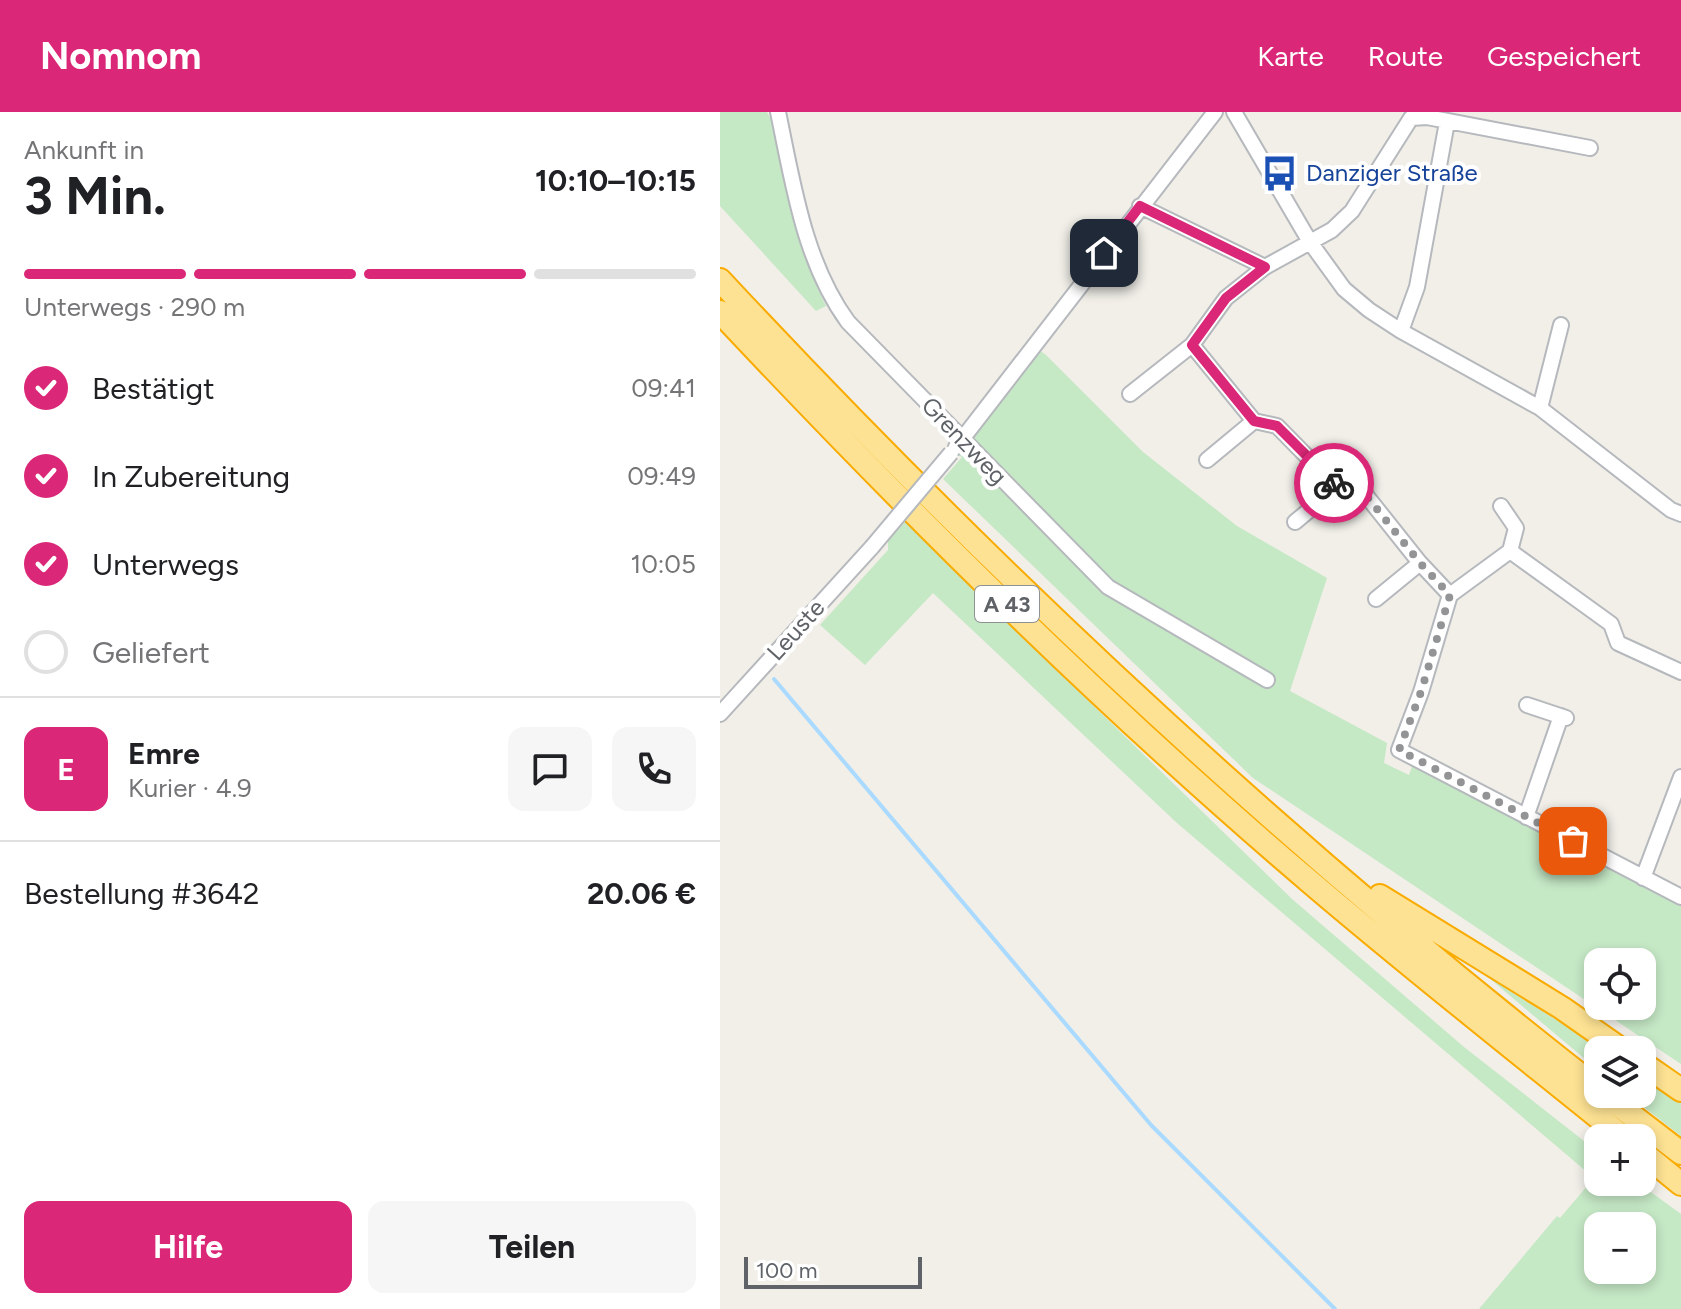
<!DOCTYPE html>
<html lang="de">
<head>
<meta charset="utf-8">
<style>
  body { margin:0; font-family:Figtree,sans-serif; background:#f6f6f6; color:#202124; height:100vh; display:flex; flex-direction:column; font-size:30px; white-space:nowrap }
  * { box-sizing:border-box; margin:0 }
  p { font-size:26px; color:#757577 }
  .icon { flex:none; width:44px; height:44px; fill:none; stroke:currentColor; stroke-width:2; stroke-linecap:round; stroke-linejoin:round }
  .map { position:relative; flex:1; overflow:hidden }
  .sheet { display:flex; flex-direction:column; background:#fff; width:720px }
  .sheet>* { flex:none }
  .fabs { position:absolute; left:864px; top:836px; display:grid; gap:16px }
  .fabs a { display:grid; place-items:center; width:72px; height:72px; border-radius:16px; background:#fff; box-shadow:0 4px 12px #0003; font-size:40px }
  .scale { position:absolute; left:24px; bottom:20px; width:178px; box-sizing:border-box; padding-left:8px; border:4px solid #5f6368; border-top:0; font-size:22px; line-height:28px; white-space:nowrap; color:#5f6368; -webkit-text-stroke:6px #fff; paint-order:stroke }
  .pin { position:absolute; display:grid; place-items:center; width:68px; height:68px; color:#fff; margin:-34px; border-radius:16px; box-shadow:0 4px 12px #0006 }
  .courier { position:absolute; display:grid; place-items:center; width:80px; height:80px; margin:-40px; border:6px solid #db2777; border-radius:50%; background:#fff; color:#222; box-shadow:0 2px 10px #0007 }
  .summary em { font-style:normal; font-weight:700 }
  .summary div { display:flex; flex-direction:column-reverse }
  .summary { display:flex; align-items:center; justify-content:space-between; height:136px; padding:0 24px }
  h1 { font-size:52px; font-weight:700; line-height:60px }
  .bar { display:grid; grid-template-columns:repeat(4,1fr); gap:12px 8px; align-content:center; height:96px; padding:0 24px }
  .bar i { height:10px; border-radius:6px; background:#e0e0e0 }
  .bar .selected { background:#db2777 }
  .bar p { grid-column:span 4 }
  .line { display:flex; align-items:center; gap:20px; padding:0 24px; border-top:2px solid #e0e0e0 }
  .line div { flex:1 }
  .round { display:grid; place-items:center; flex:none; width:84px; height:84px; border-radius:16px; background:#f6f6f6 }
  ol { padding:0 24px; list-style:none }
  li { display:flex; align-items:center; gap:24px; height:88px }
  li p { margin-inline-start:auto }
  li .icon { padding:8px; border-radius:50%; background:#db2777; color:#fff; stroke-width:4 }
  li:last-child { color:#757577 }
  li i { width:44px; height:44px; border:4px solid #e0e0e0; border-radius:50% }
  .action { display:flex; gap:16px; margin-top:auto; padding:16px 24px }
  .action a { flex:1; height:92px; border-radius:16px; background:#db2777; color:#fff; font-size:32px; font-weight:700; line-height:92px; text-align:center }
  .action a+a { background:#f6f6f6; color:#202124 }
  header { display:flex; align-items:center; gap:48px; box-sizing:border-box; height:112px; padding:0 40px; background:#db2777; color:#fff }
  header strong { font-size:38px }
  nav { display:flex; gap:44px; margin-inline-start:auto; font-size:28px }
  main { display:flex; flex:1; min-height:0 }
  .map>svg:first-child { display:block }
</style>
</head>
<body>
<header>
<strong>Nomnom</strong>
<nav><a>Karte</a><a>Route</a><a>Gespeichert</a></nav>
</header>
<main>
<section class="sheet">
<div class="summary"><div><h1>3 Min.</h1><p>Ankunft in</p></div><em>10:10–10:15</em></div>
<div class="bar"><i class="selected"></i><i class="selected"></i><i class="selected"></i><i></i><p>Unterwegs · 290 m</p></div>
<ol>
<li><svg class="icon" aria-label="check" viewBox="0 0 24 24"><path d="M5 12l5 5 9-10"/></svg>Bestätigt<p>09:41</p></li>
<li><svg class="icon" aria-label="check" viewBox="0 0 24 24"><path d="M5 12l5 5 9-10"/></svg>In Zubereitung<p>09:49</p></li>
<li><svg class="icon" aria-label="check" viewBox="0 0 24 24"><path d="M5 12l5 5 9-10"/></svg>Unterwegs<p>10:05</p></li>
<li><i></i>Geliefert</li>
</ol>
<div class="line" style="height:144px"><b class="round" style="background:#db2777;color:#fff">E</b><div><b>Emre</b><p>Kurier · 4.9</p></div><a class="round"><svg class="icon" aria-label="chat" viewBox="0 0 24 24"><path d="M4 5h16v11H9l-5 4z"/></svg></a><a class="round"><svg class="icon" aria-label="phone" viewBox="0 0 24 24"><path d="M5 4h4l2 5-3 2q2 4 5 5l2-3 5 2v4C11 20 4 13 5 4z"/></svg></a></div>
<div class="line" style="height:104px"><div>Bestellung #3642</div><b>20.06 €</b></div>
<div class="action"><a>Hilfe</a><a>Teilen</a></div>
</section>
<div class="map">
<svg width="961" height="1197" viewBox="0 0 961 1197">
  <rect width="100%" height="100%" fill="#f1efe8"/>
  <!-- green -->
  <path fill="#c5e8c5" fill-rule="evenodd" d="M 0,0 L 47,0 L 51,8 C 65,71 77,137 106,194 L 96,199 L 0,94 Z
    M 312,235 L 325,242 L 423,340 L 517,414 L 607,466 L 570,579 L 667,631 L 664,651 L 689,663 L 695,646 L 961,785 L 961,952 L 533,666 L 223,367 L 242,345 L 231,341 ZM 878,850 L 922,850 L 922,894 L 878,894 Z
    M 185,410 L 572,787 L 744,935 L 878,1040 L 878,1070 L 917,1070 L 961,1102 L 961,1197 L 759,1197 L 837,1104 L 840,1106 L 874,1066 L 457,711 L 213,481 L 145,553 L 100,513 L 168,438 L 168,429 ZM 878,1114 L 922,1114 L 922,1158 L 878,1158 Z
    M 768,865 L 884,938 L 878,938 L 878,958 Z
    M 922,962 L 961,987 L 961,1024 L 907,982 L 922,982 Z"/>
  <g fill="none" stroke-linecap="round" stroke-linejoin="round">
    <!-- stream -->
    <path stroke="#aadaff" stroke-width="4" d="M 54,567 L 431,1013 L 615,1197"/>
    <defs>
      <path id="minor" d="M 58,0 C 73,71 84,150 128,210 L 388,475 L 547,568
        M 514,0 L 590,130 L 624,177 L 649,198 L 681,219 L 820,296 L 951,398 L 961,402
        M 420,94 L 545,155 L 612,118 L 632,99 L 691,6 L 707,5 L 870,36
        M 681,219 L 697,175 L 727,10
        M 472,233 L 534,309 L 557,314 L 617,375 L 637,372 L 700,451 L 730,483 L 790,439 L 891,512 L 898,531 L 961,560
        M 410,282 L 472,233 L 506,186 L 545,155
        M 820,296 L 841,213
        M 236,335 L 495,0
        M 487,348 L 534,309
        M 781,394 L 796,416 L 790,439
        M 575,410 L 617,375
        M 730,483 L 701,580 L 679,638 L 961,785
        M 656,487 L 700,451
        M 807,593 L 846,606
        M 0,602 L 152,435
        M 806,705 L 841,604
        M 923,766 L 961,665"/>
      <path id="highway" d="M 0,168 C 272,460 564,732 878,977
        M 0,200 C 187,399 381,592 589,769 C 692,857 799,941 904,1026
        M 660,784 L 842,896 L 902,938
        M 922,951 L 961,978
        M 884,982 L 961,1041
        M 922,1040 L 961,1072"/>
    </defs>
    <!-- minor casing -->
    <use href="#minor" stroke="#b5b8bc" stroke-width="18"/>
    <!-- highway casing -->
    <use href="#highway" stroke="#f9ab00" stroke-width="26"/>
    <!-- minor -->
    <use href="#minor" stroke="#fff" stroke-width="14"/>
    <!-- highway -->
    <use href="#highway" stroke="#fde293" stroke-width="22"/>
    <defs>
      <path id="minor-bridge" d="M 152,435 L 231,341"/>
    </defs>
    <!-- minor-bridge casing -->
    <use href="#minor-bridge" stroke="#b5b8bc" stroke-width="18" stroke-linecap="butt"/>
    <!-- minor-bridge -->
    <use href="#minor-bridge" stroke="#fff" stroke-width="14"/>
  </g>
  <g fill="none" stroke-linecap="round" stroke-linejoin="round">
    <!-- done -->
    <path stroke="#929495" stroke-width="8" stroke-dasharray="0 14.4" d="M 614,371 L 617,375 L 637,372 L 700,451 L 730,483 L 701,580 L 679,638 L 853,729"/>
    <!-- route -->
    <path stroke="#db2777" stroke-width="10" d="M 384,141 L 420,94 L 545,155 L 506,186 L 472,233 L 534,309 L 557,314 L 614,371"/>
  </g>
  <!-- icons -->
  <defs>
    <symbol id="bus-bare" viewBox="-9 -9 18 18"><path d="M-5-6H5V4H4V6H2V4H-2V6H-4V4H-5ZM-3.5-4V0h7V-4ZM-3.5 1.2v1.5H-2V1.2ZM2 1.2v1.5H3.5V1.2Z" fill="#1a4fb4" stroke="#fff" stroke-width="2.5" paint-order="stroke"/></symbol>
  </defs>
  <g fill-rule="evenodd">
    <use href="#bus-bare" x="534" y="36" width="51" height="51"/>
  </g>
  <g text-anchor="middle" stroke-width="8" stroke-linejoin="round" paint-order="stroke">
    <!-- shield labels -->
    <rect fill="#fff" stroke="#8f9295" stroke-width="2" x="255" y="474" width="64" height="36" rx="6"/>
    <g font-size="22" font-weight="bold" fill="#5f6368">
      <text x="287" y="500">A 43</text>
    </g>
    <!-- transit labels -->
    <g font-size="24" fill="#164399" stroke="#fff" text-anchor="start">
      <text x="586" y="69">Danziger Straße</text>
    </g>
    <!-- street labels -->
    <g font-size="24" fill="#5f6368" stroke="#fff">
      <text transform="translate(244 329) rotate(46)" y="8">Grenzweg</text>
      <text transform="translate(76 518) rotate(-48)" y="8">Leuste</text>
    </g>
  </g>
</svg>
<div class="fabs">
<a><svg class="icon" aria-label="locate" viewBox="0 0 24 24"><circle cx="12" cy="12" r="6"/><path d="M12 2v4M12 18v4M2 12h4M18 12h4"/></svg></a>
<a><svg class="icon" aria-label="layers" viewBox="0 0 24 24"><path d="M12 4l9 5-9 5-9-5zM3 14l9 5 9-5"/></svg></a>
<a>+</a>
<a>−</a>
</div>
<div class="scale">100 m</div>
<div class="pin" style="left:853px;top:729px;background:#ea580c"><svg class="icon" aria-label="bag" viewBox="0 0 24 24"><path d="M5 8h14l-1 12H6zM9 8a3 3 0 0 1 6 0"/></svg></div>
<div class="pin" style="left:384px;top:141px;background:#1f2937"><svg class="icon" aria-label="home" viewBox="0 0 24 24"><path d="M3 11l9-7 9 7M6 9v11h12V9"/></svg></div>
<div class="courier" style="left:614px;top:371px"><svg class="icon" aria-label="bike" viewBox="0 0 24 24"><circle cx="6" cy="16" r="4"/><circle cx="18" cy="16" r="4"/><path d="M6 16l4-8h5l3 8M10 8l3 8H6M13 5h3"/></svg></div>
</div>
</main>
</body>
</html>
